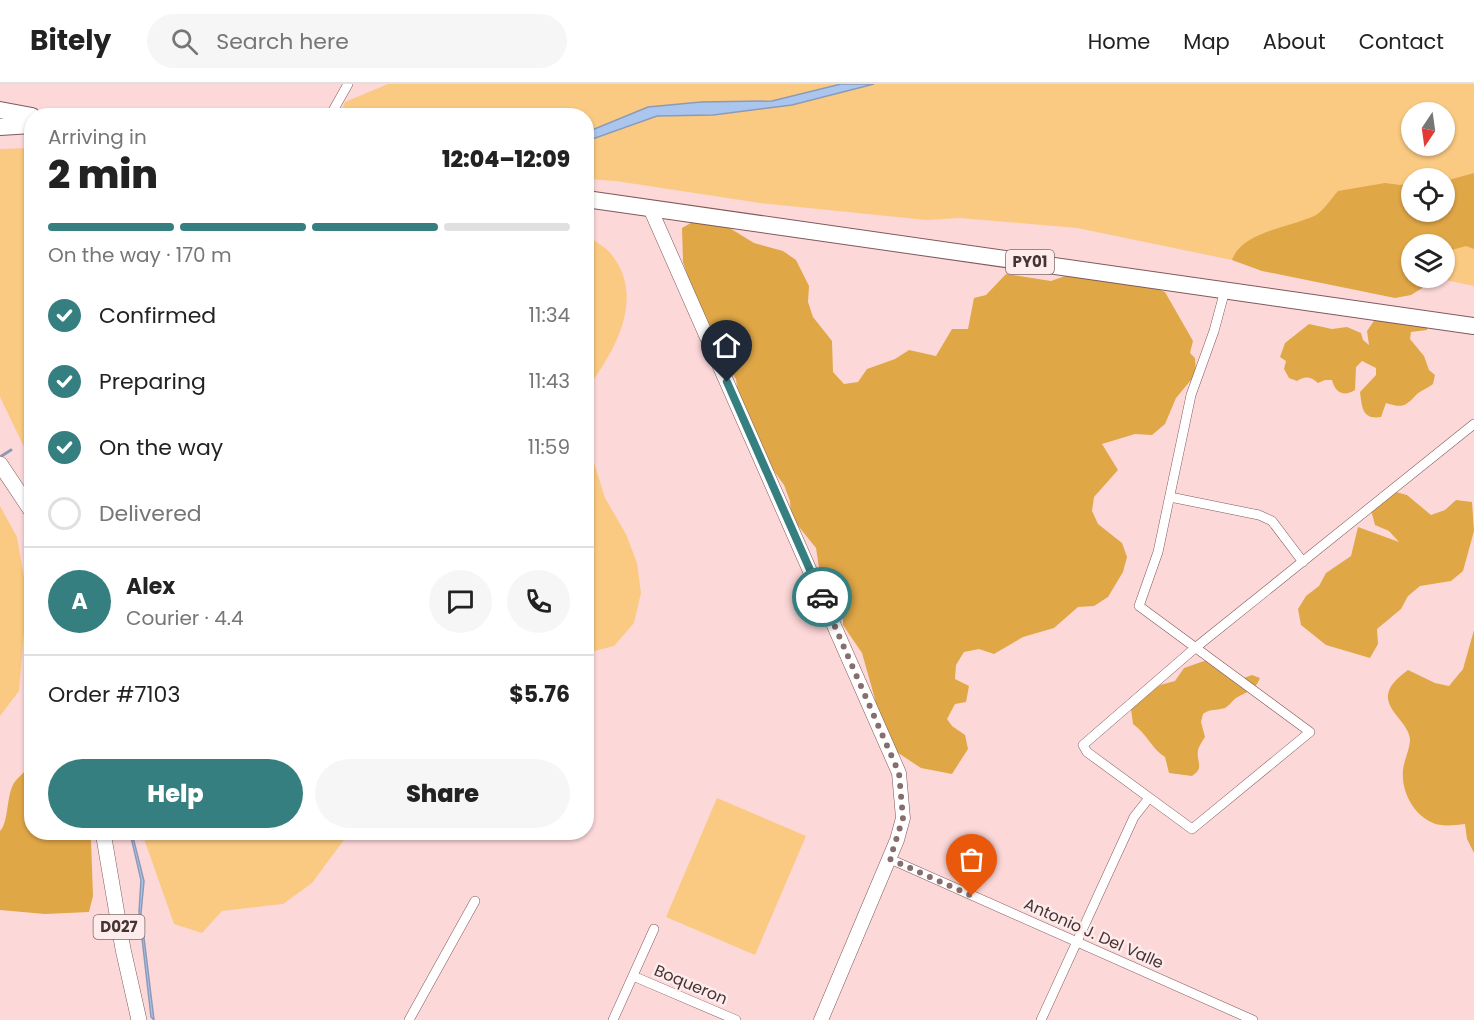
<!DOCTYPE html>
<html lang="en">
<head>
<meta charset="utf-8">
<style>
  body { margin:0; font-family:Poppins,sans-serif; background:#f6f6f6; color:#222; height:100vh; display:flex; flex-direction:column; font-size:22px; white-space:nowrap }
  * { box-sizing:border-box; margin:0 }
  p { font-size:20px; color:#767676 }
  .icon { flex:none; width:33px; height:33px; fill:none; stroke:currentColor; stroke-width:2; stroke-linecap:round; stroke-linejoin:round }
  .map { position:relative; flex:1; overflow:hidden }
  .drawer { position:absolute; left:24px; top:24px; width:570px; height:732px; display:flex; flex-direction:column; background:#fff; border-radius:24px; box-shadow:0 2px 4px #0004 }
  .drawer>* { flex:none }
  .needle { width:39px; rotate:193deg }
  .tools { position:absolute; left:1401px; top:18px; display:grid; gap:12px }
  .tools a { display:grid; place-items:center; width:54px; height:54px; border-radius:50%; background:#fff; box-shadow:0 2px 4px #0004; font-size:30px }
  .pin { position:absolute; display:grid; place-items:center; width:51px; height:51px; color:#fff; margin:-62px -26px; border-radius:50% 50% 50% 0; rotate:-45deg; box-shadow:0 0 6px #0007 }
  .pin .icon { rotate:45deg }
  .courier { position:absolute; display:grid; place-items:center; width:60px; height:60px; margin:-30px; border:4px solid #367f81; border-radius:50%; background:#fff; color:#222; box-shadow:0 2px 8px #0007 }
  .summary em { font-style:normal; font-weight:800 }
  .summary div { display:flex; flex-direction:column-reverse }
  .summary { display:flex; align-items:center; justify-content:space-between; height:102px; padding:0 24px }
  h1 { font-size:39px; font-weight:800; line-height:45px }
  .bar { display:grid; grid-template-columns:repeat(4,1fr); gap:9px 6px; align-content:center; height:72px; padding:0 24px }
  .bar i { height:8px; border-radius:4px; background:#e0e0e0 }
  .bar .active { background:#367f81 }
  .bar p { grid-column:span 4 }
  .line { display:flex; align-items:center; gap:15px; padding:0 24px; border-top:2px solid #e0e0e0 }
  .line div { flex:1 }
  .round { display:grid; place-items:center; flex:none; width:63px; height:63px; border-radius:32px; background:#f6f6f6 }
  ol { padding:0 24px; list-style:none }
  li { display:flex; align-items:center; gap:18px; height:66px }
  li p { margin-inline-start:auto }
  li .icon { padding:6px; border-radius:50%; background:#367f81; color:#fff; stroke-width:4 }
  li:last-child { color:#767676 }
  li i { width:33px; height:33px; border:3px solid #e0e0e0; border-radius:50% }
  .primary-button { display:flex; gap:12px; margin-top:auto; padding:12px 24px }
  .primary-button a { flex:1; height:69px; border-radius:36px; background:#367f81; color:#fff; font-size:24px; font-weight:800; line-height:69px; text-align:center }
  .primary-button a+a { background:#f6f6f6; color:#222 }
  header { display:flex; align-items:center; gap:36px; box-sizing:border-box; height:84px; padding:0 30px; background:#fff; border-bottom:2px solid #e0e0e0 }
  header strong { font-size:28px }
  nav { display:flex; gap:33px; margin-inline-start:auto; font-size:21px }
  .search { width:420px; height:54px; background:#f6f6f6; display:flex; align-items:center; gap:15px; box-sizing:border-box; padding:0 21px; border-radius:33px; color:#767676; font-size:22px }
  .map>svg:first-child { display:block }
</style>
</head>
<body>
<header>
<strong>Bitely</strong>
<div class="search"><svg class="icon" aria-label="search" viewBox="0 0 24 24"><circle cx="10" cy="10" r="6"/><path d="M15 15l6 6"/></svg>Search here</div>
<nav><a>Home</a><a>Map</a><a>About</a><a>Contact</a></nav>
</header>
<div class="map">
<svg width="1474" height="936" viewBox="0 0 1474 936">
  <rect width="100%" height="100%" fill="#fdd8d9"/>
  <!-- green -->
  <path fill="#faca82" fill-rule="evenodd" d="M 388,0 L 1474,0 L 1474,202 L 1436,194 L 1444,194 L 1444,160 L 1412,160 L 1232,176 L 1077,144 L 960,134 L 926,136 L 760,119 L 616,97 L 587,95 L 586,32 L 339,32 L 345,18 ZM 1412,28 L 1444,28 L 1444,62 L 1412,62 ZM 1412,94 L 1444,94 L 1444,128 L 1412,128 Z
    M 31,64 L 31,373 L 27,369 L 0,313 L 0,65 Z
    M 587,151 C 594,157 606,163 612,171 C 646,215 614,268 587,305 Z
    M 586,353 L 605,414 L 626,450 L 637,479 L 641,509 L 634,539 L 614,562 L 587,569 Z
    M 0,422 L 17,453 L 27,511 L 19,607 L 0,632 Z
    M 717,714 L 806,752 L 755,871 L 666,833 Z
    M 142,749 L 142,748 L 349,749 L 312,799 L 283,820 L 222,827 L 202,849 L 174,840 Z"/>
  <!-- forest -->
  <path fill="#e0a747" d="M 1474,89 L 1474,165 L 1466,162 L 1445,168 L 1444,160 L 1412,160 L 1412,194 L 1425,194 L 1424,203 L 1411,211 L 1395,214 L 1262,187 L 1232,176 C 1242,147 1293,143 1316,131 C 1324,126 1332,114 1338,107 L 1385,99 L 1400,101 L 1411,98 L 1412,128 L 1444,128 L 1445,97 Z
    M 696,136 L 728,143 L 754,159 L 783,167 L 796,176 L 809,202 L 808,218 L 813,233 L 832,257 L 833,288 L 844,300 L 858,298 L 867,285 L 895,275 L 909,266 L 936,272 L 952,245 L 968,245 L 974,214 L 986,211 L 1006,190 L 1051,197 L 1065,192 L 1099,195 L 1121,190 L 1165,208 L 1193,257 L 1190,269 L 1195,274 L 1196,290 L 1176,314 L 1165,340 L 1152,351 L 1135,350 L 1102,360 L 1118,386 L 1094,413 L 1092,427 L 1098,440 L 1122,459 L 1127,473 L 1123,488 L 1108,513 L 1094,522 L 1078,523 L 1054,544 L 1023,553 L 994,570 L 979,565 L 964,568 L 956,581 L 955,595 L 969,602 L 966,618 L 955,620 L 947,635 L 952,642 L 965,651 L 968,665 L 952,690 L 921,684 L 883,659 L 877,645 L 875,615 L 862,569 L 843,541 L 843,532 L 826,492 L 819,484 L 816,464 L 791,433 L 790,417 L 784,401 L 771,383 L 738,312 L 736,295 L 709,255 L 683,178 L 682,144 Z
    M 1376,234 L 1428,238 L 1427,246 L 1411,248 L 1410,255 L 1424,272 L 1429,286 L 1435,291 L 1433,300 C 1428,304 1420,307 1416,311 C 1405,323 1402,324 1386,319 L 1381,333 C 1362,336 1362,323 1360,308 L 1376,291 L 1376,284 L 1362,277 L 1356,283 L 1355,306 C 1344,313 1335,309 1332,296 L 1325,296 L 1318,299 C 1310,292 1305,292 1297,297 L 1289,294 L 1284,285 L 1286,277 L 1280,273 L 1285,259 L 1309,240 L 1332,245 L 1347,243 L 1361,249 L 1363,256 L 1369,261 L 1367,247 Z
    M 1392,407 L 1407,411 L 1431,431 L 1445,426 L 1456,416 L 1472,418 L 1474,447 L 1463,487 L 1451,497 L 1420,502 L 1408,512 L 1401,525 L 1377,545 L 1378,560 L 1370,574 L 1326,561 L 1301,541 L 1298,525 L 1306,512 L 1319,502 L 1326,489 L 1351,472 L 1358,443 L 1399,458 L 1389,447 L 1375,441 L 1371,426 Z
    M 1474,546 L 1474,769 L 1467,755 L 1465,740 C 1455,741 1442,743 1433,739 C 1413,731 1401,707 1403,686 C 1404,676 1410,665 1410,655 C 1407,631 1363,618 1408,586 L 1435,599 L 1449,602 L 1463,585 Z
    M 1207,576 L 1238,596 L 1252,591 L 1260,594 C 1255,607 1246,608 1236,614 C 1232,617 1229,622 1225,624 C 1217,627 1210,624 1203,630 L 1201,638 L 1205,653 C 1203,656 1199,662 1198,666 C 1196,678 1205,684 1192,692 L 1169,689 L 1165,673 C 1152,665 1147,650 1133,640 L 1131,625 L 1160,601 L 1175,597 L 1184,584 Z
    M 31,681 L 32,748 L 88,749 L 91,756 L 93,812 L 89,828 L 45,830 L 0,826 L 0,747 C 9,738 6,712 14,699 C 18,693 26,687 31,681 Z"/>
  <!-- water -->
  <path fill="#aac6ef" stroke="#8c9ab7" stroke-width="1.5" d="M 841,0 L 874,0 L 792,21 L 713,31 L 657,32 L 587,57 L 587,48 L 648,23 L 701,18 L 772,17 Z
    M 130,749 L 132,749 L 144,797 L 141,829 L 154,936 L 151,933 L 139,828 L 141,796 Z"/>
  <g fill="none" stroke-linecap="round" stroke-linejoin="round">
    <!-- stream -->
    <path stroke="#8c9ab7" stroke-width="3" d="M 0,373 L 11,366"/>
    <defs>
      <path id="street" d="M 330,32 L 348,0
        M 1225,206 L 1214,247 L 1191,311 L 1158,468 L 1139,522 L 1310,648 L 1192,745 L 1087,668 L 1083,661 L 1195,564 L 1474,340
        M 1170,413 L 1259,431 L 1272,437 L 1303,478
        M 890,775 L 1253,936
        M 633,892 L 736,936
        M 409,936 L 475,817
        M 613,936 L 654,845
        M 1041,936 L 1134,733 L 1149,714"/>
      <path id="secondary" d="M 650,124 L 899,689 L 903,734 L 897,756 L 821,936"/>
      <path id="primary" d="M 0,380 L 32,428
        M 103,748 L 123,865 L 139,936"/>
      <path id="highway" d="M 0,26 L 32,32
        M 0,43 L 32,41
        M 586,115 L 1474,242"/>
    </defs>
    <!-- street casing -->
    <use href="#street" stroke="#80595a" stroke-width="10"/>
    <!-- secondary casing -->
    <use href="#secondary" stroke="#80595a" stroke-width="15"/>
    <!-- primary casing -->
    <use href="#primary" stroke="#80595a" stroke-width="16"/>
    <!-- highway casing -->
    <use href="#highway" stroke="#80595a" stroke-width="18"/>
    <!-- street -->
    <use href="#street" stroke="#fff" stroke-width="9"/>
    <!-- secondary -->
    <use href="#secondary" stroke="#fff" stroke-width="14"/>
    <!-- primary -->
    <use href="#primary" stroke="#fff" stroke-width="15"/>
    <!-- highway -->
    <use href="#highway" stroke="#fff" stroke-width="16"/>
  </g>
  <g fill="none" stroke-linecap="round" stroke-linejoin="round">
    <!-- done -->
    <path stroke="#866d6e" stroke-width="6" stroke-dasharray="0 10.8" d="M 822,513 L 899,689 L 903,734 L 890,775 L 972,812"/>
    <!-- route -->
    <path stroke="#367f81" stroke-width="8" d="M 727,298 L 822,513"/>
  </g>
  <g text-anchor="middle" stroke-width="5" stroke-linejoin="round" paint-order="stroke">
    <!-- shield labels -->
    <g fill="#feebeb" stroke="#7d6b6b" stroke-width="1.5">
      <rect x="1006" y="166" width="48" height="24" rx="4.5"/>
      <rect x="93.5" y="831" width="51" height="24" rx="4.5"/>
    </g>
    <g font-size="15" font-weight="bold" fill="#463434">
      <text x="1030" y="183">PY01</text>
      <text x="119" y="848">D027</text>
    </g>
    <!-- street labels -->
    <g font-size="16" fill="#463434" stroke="#feebeb">
      <text transform="translate(1094 849) rotate(24)" y="6">Antonio J. Del Valle</text>
      <text transform="translate(691 900) rotate(23)" y="6">Boqueron</text>
    </g>
  </g>
</svg>
<div class="tools">
<a><svg class="needle" viewBox="-14 -14 28 28"><path d="M0-13l5 13h-10z" fill="#e53935"/><path d="M0 13l5-13h-10z" fill="#767676"/></svg></a>
<a><svg class="icon" aria-label="locate" viewBox="0 0 24 24"><circle cx="12" cy="12" r="6"/><path d="M12 2v4M12 18v4M2 12h4M18 12h4"/></svg></a>
<a><svg class="icon" aria-label="layers" viewBox="0 0 24 24"><path d="M12 4l9 5-9 5-9-5zM3 14l9 5 9-5"/></svg></a>
</div>
<div class="pin" style="left:972px;top:812px;background:#ea580c"><svg class="icon" aria-label="bag" viewBox="0 0 24 24"><path d="M5 8h14l-1 12H6zM9 8a3 3 0 0 1 6 0"/></svg></div>
<div class="pin" style="left:727px;top:298px;background:#1f2937"><svg class="icon" aria-label="home" viewBox="0 0 24 24"><path d="M3 11l9-7 9 7M6 9v11h12V9"/></svg></div>
<div class="courier" style="left:822px;top:513px"><svg class="icon" aria-label="car" viewBox="0 0 24 24"><path d="M5 17H2v-5l4-1 3-4h7l3 4 3 1v5h-3M9 17h6M6 11h13"/><circle cx="7" cy="17" r="2"/><circle cx="17" cy="17" r="2"/></svg></div>
<section class="drawer">
<div class="summary"><div><h1>2 min</h1><p>Arriving in</p></div><em>12:04–12:09</em></div>
<div class="bar"><i class="active"></i><i class="active"></i><i class="active"></i><i></i><p>On the way · 170 m</p></div>
<ol>
<li><svg class="icon" aria-label="check" viewBox="0 0 24 24"><path d="M5 12l5 5 9-10"/></svg>Confirmed<p>11:34</p></li>
<li><svg class="icon" aria-label="check" viewBox="0 0 24 24"><path d="M5 12l5 5 9-10"/></svg>Preparing<p>11:43</p></li>
<li><svg class="icon" aria-label="check" viewBox="0 0 24 24"><path d="M5 12l5 5 9-10"/></svg>On the way<p>11:59</p></li>
<li><i></i>Delivered</li>
</ol>
<div class="line" style="height:108px"><b class="round" style="background:#367f81;color:#fff">A</b><div><b>Alex</b><p>Courier · 4.4</p></div><a class="round"><svg class="icon" aria-label="chat" viewBox="0 0 24 24"><path d="M4 5h16v11H9l-5 4z"/></svg></a><a class="round"><svg class="icon" aria-label="phone" viewBox="0 0 24 24"><path d="M5 4h4l2 5-3 2q2 4 5 5l2-3 5 2v4C11 20 4 13 5 4z"/></svg></a></div>
<div class="line" style="height:78px"><div>Order #7103</div><b>$5.76</b></div>
<div class="primary-button"><a>Help</a><a>Share</a></div>
</section>
</div>
</body>
</html>
